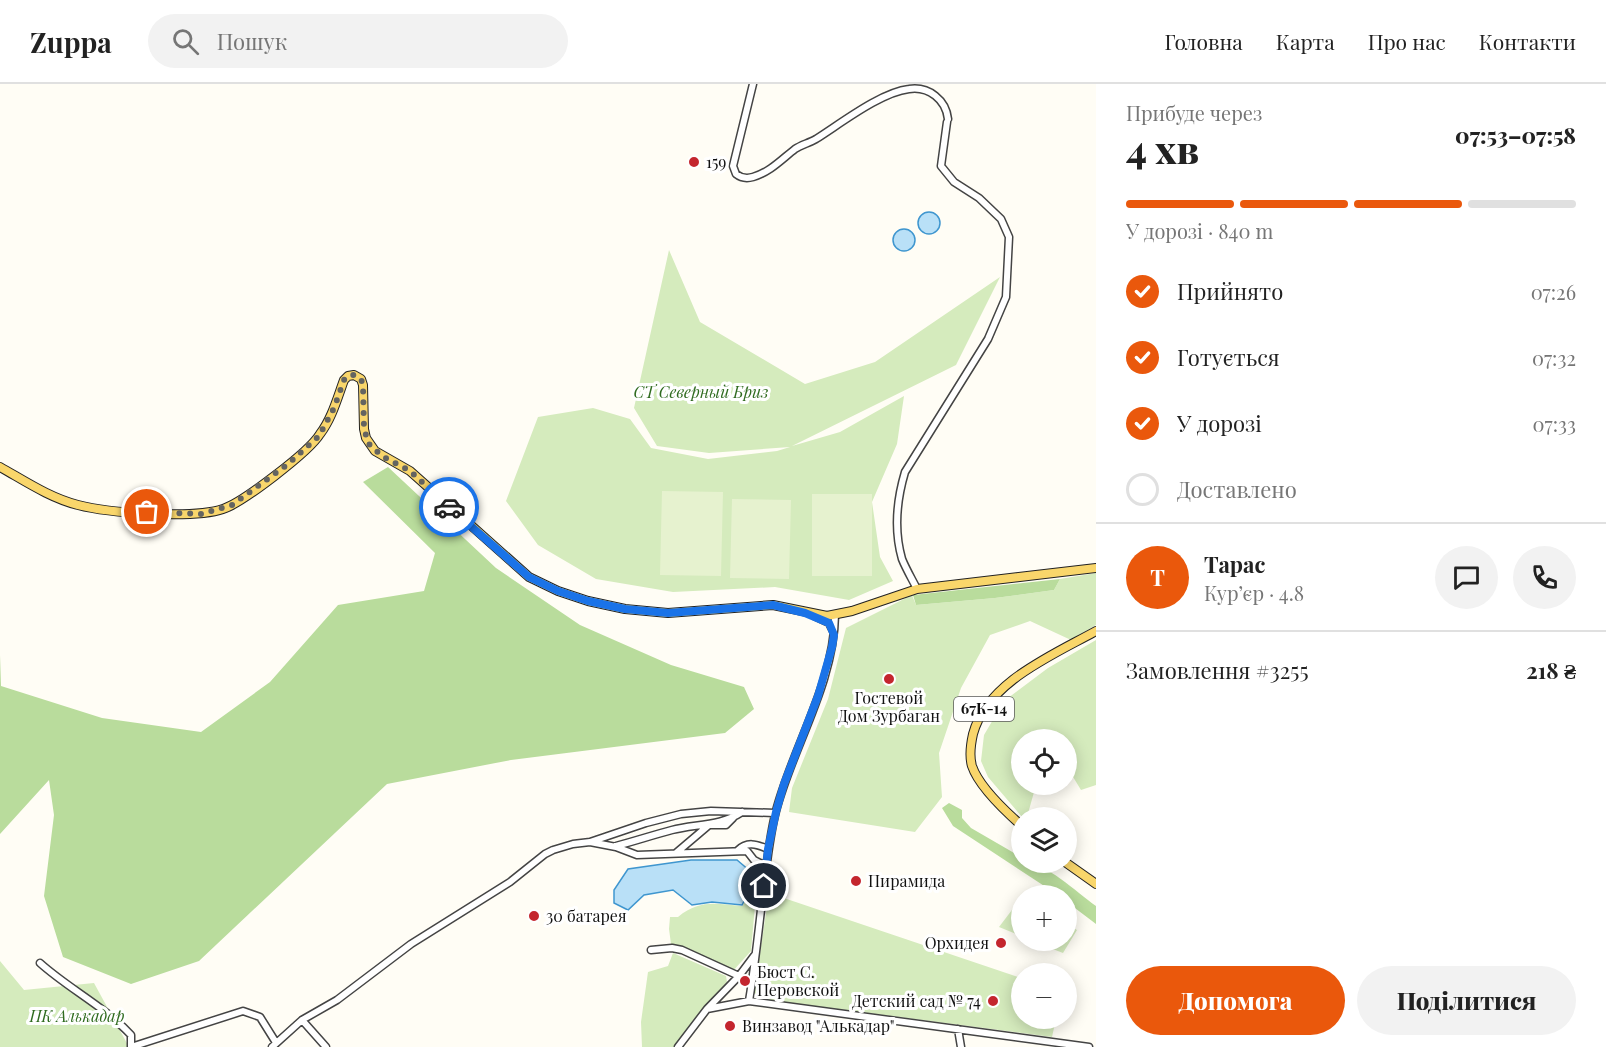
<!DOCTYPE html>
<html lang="uk">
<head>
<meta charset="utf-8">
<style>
  body { margin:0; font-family:"Playfair Display",serif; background:#f2f2f2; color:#222; height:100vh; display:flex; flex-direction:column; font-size:22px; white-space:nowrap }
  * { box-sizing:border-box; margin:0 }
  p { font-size:20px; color:#767676 }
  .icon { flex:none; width:33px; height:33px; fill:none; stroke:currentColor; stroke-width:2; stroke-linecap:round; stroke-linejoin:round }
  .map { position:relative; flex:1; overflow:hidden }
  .details { display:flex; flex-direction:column; background:#fff; width:510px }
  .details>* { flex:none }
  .controls { position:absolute; left:1011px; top:645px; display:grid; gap:12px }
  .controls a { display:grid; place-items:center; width:66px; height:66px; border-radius:50%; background:#fff; box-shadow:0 3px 15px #0003; font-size:30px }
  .pin { position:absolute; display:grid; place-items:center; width:51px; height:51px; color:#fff; margin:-26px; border:3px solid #fff; border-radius:50%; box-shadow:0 2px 6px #0007 }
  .courier { position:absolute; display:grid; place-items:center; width:60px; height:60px; margin:-30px; border:4px solid #1a73e8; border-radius:50%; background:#fff; color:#222; box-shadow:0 2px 8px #0007 }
  .headline em { font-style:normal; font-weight:800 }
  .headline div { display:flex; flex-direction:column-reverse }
  .headline { display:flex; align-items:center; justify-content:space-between; height:102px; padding:0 30px }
  h1 { font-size:39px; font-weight:800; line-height:45px }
  .bar { display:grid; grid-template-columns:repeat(4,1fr); gap:9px 6px; align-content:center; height:72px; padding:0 30px }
  .bar i { height:8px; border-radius:4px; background:#e0e0e0 }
  .bar .selected { background:#ea580c }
  .bar p { grid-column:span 4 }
  .line { display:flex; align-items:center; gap:15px; padding:0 30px; border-top:2px solid #e0e0e0 }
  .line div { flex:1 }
  .round { display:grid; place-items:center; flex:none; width:63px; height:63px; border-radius:32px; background:#f2f2f2 }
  ol { padding:0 30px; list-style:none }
  li { display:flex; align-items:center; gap:18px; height:66px }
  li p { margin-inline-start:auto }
  li .icon { padding:6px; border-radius:50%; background:#ea580c; color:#fff; stroke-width:4 }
  li:last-child { color:#767676 }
  li i { width:33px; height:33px; border:3px solid #e0e0e0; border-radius:50% }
  .cta { display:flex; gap:12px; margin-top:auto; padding:12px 30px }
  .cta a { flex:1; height:69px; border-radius:36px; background:#ea580c; color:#fff; font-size:24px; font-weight:800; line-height:69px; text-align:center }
  .cta a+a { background:#f2f2f2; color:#222 }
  header { display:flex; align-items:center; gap:36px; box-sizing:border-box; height:84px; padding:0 30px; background:#fff; border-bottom:2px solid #e0e0e0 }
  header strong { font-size:28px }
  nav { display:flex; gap:33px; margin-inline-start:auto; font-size:21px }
  .search { width:420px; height:54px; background:#f2f2f2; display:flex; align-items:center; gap:15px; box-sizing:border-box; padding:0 21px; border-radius:33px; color:#767676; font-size:22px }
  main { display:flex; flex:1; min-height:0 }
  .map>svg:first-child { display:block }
</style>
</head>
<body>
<header>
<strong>Zuppa</strong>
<div class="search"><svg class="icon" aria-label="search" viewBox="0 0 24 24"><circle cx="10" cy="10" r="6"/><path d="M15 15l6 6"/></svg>Пошук</div>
<nav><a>Головна</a><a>Карта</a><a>Про нас</a><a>Контакти</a></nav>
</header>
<main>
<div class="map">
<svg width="1096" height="963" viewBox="0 0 1096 963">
  <rect width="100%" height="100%" fill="#fffdf5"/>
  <!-- green -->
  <path fill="#d5ebbd" d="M 669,166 L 700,238 L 805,300 L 875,278 L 1000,193 L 956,281 L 792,362 L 840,348 L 904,312 L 897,360 L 872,418 L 880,473 L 893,497 L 849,516 L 775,503 L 673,508 L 596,495 L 538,461 L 506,417 L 538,333 L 593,324 L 630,335 L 651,364 L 708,375 L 777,367 L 790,363 L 709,369 L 657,362 L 634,324 Z
    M 1096,489 L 1096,541 L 1071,556 L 1030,537 L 990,551 L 961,604 L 939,669 L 942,713 L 915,748 L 789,728 L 792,704 L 828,615 L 846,544 L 912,511 L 916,521 L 995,514 L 1054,506 L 1060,495 Z
    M 1096,556 L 1096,701 L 1081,706 L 1067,683 L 1066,656 L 1022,656 L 1022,700 L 1036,701 L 1027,733 L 1022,733 L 988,693 L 981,677 L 984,651 L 1004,617 L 1048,584 Z
    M 769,809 L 1021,894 L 1022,934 L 1056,935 L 1052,953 L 761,915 L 754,909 Z
    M 756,810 L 751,867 L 732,888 L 671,860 L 669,845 L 670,833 L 678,833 C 700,815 716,820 742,822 L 750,811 Z
    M 1021,814 L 1021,852 L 999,843 Z
    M 1067,840 L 1077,846 L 1063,869 L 1032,857 L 1066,856 Z
    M 673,869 L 726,892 L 727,898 L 694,935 L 674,963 L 642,963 L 641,938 L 648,888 L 668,882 Z
    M 0,877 L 24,906 L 94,899 L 129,963 L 0,963 Z"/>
  <!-- forest -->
  <path fill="#b9dc9c" d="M 388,383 L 496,484 L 580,541 L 671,581 L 744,603 L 754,625 L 725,649 L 511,676 L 387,700 L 199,877 L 131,900 L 63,873 L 44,812 L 54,731 L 49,696 L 0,750 L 0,571 L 1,602 L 102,634 L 201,648 L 270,598 L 338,521 L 424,507 L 435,469 L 363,398 Z
    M 1060,495 L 1054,506 L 995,514 L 916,521 L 913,511 Z
    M 949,719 L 962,726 L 962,734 L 971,744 L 1021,773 L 1022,778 C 1046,778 1076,808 1096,822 L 1096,840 L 1067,818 L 1066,812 L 1058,811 L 953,742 L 942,724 Z"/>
  <!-- pitch -->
  <path fill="#e6f2cf" d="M 662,407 L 723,408 L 721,492 L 660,491 Z
    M 812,410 L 872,410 L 872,492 L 812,492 Z
    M 732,415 L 791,416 L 789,495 L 730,494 Z"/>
  <!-- water -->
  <path fill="#b9e0f7" stroke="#3f96cf" stroke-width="1.5" d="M918 139a11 11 0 1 1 22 0a11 11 0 1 1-22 0Z
    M893 156a11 11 0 1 1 22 0a11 11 0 1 1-22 0Z
    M 691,776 L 737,776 L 750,787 L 750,806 L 742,821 L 712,818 L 692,821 L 673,806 L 644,811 L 628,826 L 614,819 L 614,806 L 628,785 Z"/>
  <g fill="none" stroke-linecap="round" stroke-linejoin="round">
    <defs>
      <path id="minor" d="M 753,0 L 733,82 L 736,90 C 741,94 746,95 753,93 C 770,88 781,76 795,65 C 801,61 809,59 816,55 C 840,40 881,8 909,5 C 929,2 946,16 948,35
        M 917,505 C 912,495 906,485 902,475 C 894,447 897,415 905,388 L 988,255 L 1006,213 L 1009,153 L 1001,135 L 979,114 L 954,98 L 941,82 L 947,38
        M 814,532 L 829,539 L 833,547
        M 590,758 L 616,763 L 637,771 L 747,767 L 754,776 L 766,782
        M 616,762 C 635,757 653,751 672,746 C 695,740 721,742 742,728
        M 737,767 C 747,757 756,760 768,765
        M 676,769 L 709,741 L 726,741 L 733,734
        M 651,866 L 672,864 L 682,866 L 739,892
        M 40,879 C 69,905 104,922 131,951 L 131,963 L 243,927 L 260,933 L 275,957
        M 749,917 C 755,881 759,844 763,808 C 767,781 769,754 776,727 C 793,662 834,600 835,531
        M 707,925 L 739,892 L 754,872
        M 302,936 L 326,963
        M 958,945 L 961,963
        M 272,963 L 302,936 L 337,916 L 411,860 L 510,798 L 545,770 L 553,766 L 573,760 L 590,758 L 646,739 L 681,730 L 711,727 L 775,729
        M 678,963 L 707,925 L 749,917 L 1089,963"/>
      <path id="major" d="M 0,383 C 25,397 50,414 78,421 C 108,429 194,435 223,425 C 242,419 309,368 320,350 C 332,334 337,315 344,296 L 348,292 L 354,291 L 361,295 L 363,301 L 364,345 L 366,354 L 375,367 L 410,387 L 529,493 L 558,507 L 588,517 L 625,525 L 668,529 L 773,521 L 827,532 L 852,527 L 917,505 L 1096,484
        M 1022,742 C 1005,727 979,703 972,682 C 969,672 971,659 973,650 C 987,598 1053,571 1096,547
        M 1065,778 L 1096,800"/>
    </defs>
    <!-- minor casing -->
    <use href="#minor" stroke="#444" stroke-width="9"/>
    <!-- major casing -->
    <use href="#major" stroke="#222" stroke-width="10"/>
    <!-- minor -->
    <use href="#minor" stroke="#fff" stroke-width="6"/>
    <!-- major -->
    <use href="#major" stroke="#f9d66b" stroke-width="8"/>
  </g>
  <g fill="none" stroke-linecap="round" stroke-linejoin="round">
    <!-- done -->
    <path stroke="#646461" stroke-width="6" stroke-dasharray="0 10.8" d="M 147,428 L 201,430 L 232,421 L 288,380 L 319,352 L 334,324 L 344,296 L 348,292 L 354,291 L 361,295 L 363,301 L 364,345 L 369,360 L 382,372 L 410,387 L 449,423"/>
    <!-- route -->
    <path stroke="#1a73e8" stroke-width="8" d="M 449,423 L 529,493 L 558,507 L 588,517 L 625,525 L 668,529 L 773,521 L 805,529 L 829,539 L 834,551 L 832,563 L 818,612 L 784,700 L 776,728 L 768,765 L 764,802"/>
  </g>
  <!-- markers -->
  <g fill="#c4262e" stroke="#fff" stroke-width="2">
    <circle cx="694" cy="78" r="6"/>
    <circle cx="889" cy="595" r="6"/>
    <circle cx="856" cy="797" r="6"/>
    <circle cx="534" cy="832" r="6"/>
    <circle cx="1001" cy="859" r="6"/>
    <circle cx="745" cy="897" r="6"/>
    <circle cx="993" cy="917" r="6"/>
    <circle cx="730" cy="942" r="6"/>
  </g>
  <g text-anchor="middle" stroke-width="6" stroke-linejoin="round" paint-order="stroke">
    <!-- shield labels -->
    <rect fill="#fff" stroke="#585858" stroke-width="1.5" x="954" y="613" width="60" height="24" rx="4.5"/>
    <g font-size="15" font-weight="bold" fill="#111">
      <text x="984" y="630">67К-14</text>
    </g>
    <!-- poi labels -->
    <g font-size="16" fill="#111" stroke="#fff" text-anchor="start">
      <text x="706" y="84">159</text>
      <text x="889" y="620" text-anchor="middle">Гостевой<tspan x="889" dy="18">Дом Зурбаган</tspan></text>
      <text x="868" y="803">Пирамида</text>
      <text x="546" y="838">30 батарея</text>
      <text x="989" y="865" text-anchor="end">Орхидея</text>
      <text x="757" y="894">Бюст С.<tspan x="757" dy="18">Перовской</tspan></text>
      <text x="981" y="923" text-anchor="end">Детский сад № 74</text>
      <text x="742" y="948">Винзавод "Алькадар"</text>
    </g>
    <!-- park labels -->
    <g font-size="16" font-style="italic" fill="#2f6b1f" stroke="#fff">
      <text x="701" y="314">СТ Северный Бриз</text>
      <text x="77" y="938">ПК Алькадар</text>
    </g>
  </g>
</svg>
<div class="controls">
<a><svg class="icon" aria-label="locate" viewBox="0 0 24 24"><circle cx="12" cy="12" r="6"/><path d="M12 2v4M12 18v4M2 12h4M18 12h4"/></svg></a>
<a><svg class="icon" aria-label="layers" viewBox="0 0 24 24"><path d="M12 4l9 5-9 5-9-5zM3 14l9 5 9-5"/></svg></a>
<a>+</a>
<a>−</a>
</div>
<div class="pin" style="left:147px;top:428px;background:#ea580c"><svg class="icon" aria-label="bag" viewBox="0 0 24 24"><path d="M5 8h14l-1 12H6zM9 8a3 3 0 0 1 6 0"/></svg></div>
<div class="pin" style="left:764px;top:802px;background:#1f2937"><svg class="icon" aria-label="home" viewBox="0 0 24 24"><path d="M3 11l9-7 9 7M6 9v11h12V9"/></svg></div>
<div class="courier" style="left:449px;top:423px"><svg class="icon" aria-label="car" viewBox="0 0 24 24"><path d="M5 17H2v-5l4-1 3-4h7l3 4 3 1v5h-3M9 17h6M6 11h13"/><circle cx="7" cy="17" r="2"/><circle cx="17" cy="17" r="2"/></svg></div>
</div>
<section class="details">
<div class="headline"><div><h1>4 хв</h1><p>Прибуде через</p></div><em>07:53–07:58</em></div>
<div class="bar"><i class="selected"></i><i class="selected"></i><i class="selected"></i><i></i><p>У дорозі · 840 m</p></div>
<ol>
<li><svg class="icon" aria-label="check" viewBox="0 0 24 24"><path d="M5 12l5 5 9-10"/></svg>Прийнято<p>07:26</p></li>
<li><svg class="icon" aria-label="check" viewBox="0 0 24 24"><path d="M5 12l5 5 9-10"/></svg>Готується<p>07:32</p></li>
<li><svg class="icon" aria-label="check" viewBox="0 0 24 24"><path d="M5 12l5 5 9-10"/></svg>У дорозі<p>07:33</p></li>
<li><i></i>Доставлено</li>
</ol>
<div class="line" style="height:108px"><b class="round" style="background:#ea580c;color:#fff">Т</b><div><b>Тарас</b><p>Кур’єр · 4.8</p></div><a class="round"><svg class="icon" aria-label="chat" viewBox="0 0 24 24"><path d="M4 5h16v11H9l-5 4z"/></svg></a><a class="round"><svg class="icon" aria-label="phone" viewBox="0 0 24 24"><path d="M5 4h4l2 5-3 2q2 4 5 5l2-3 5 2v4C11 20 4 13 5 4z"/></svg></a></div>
<div class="line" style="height:78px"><div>Замовлення #3255</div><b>218 ₴</b></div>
<div class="cta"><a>Допомога</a><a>Поділитися</a></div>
</section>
</main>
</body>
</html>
